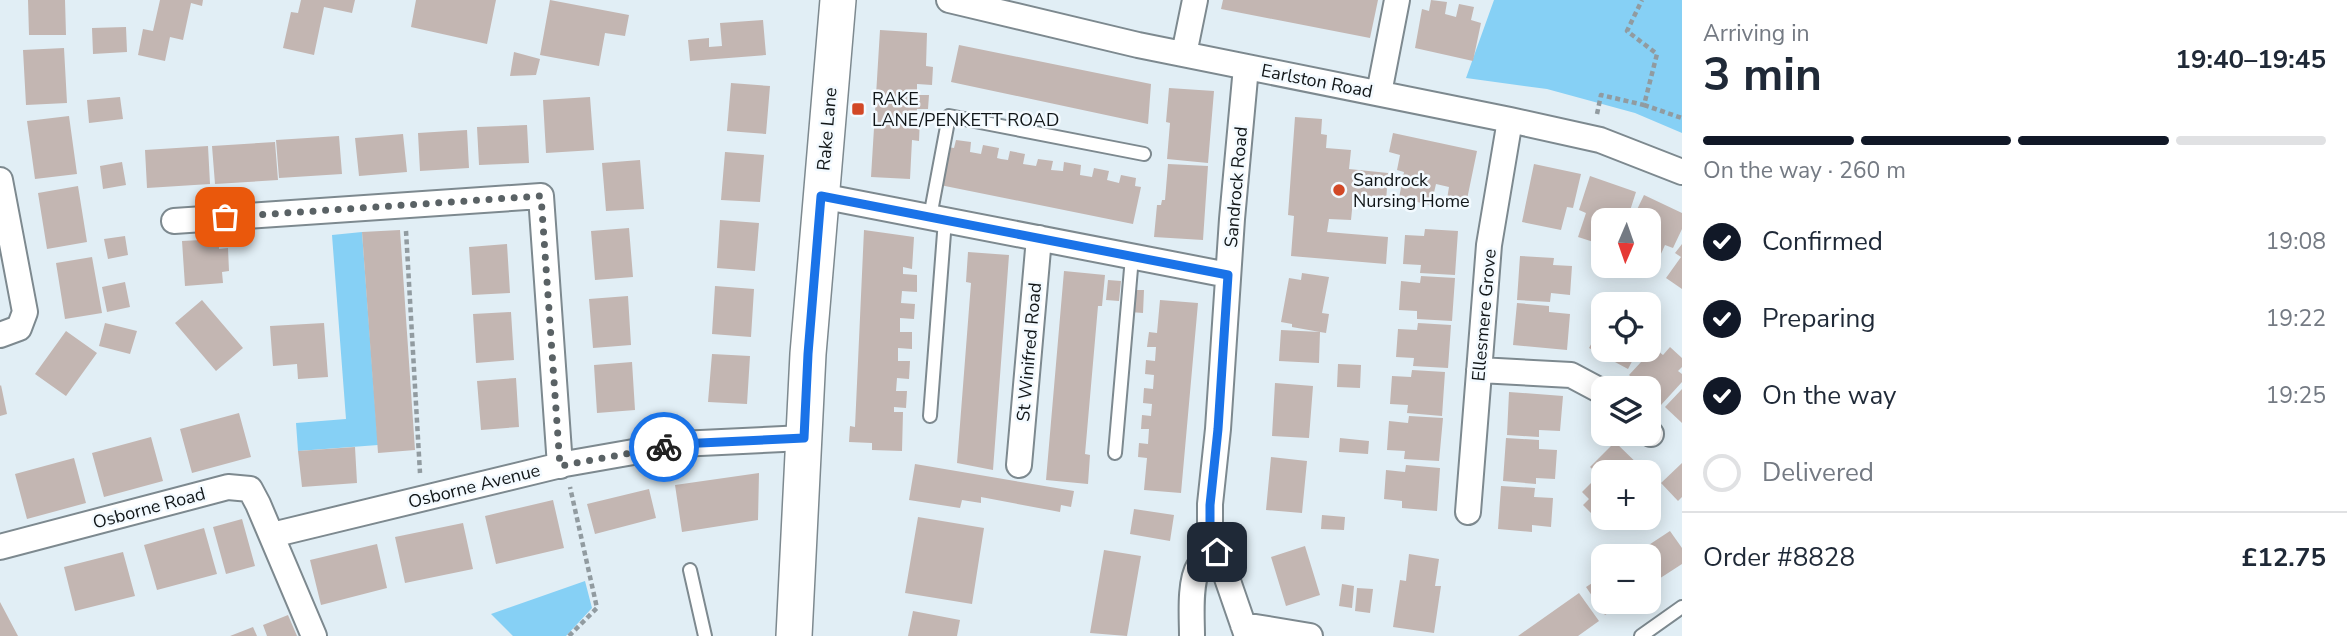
<!DOCTYPE html>
<html lang="en">
<head>
<meta charset="utf-8">
<style>
  body { margin:0; font-family:"Nunito Sans",sans-serif; background:#f2f2f3; color:#1f2937; height:100vh; display:flex; flex-direction:column; font-size:26px; white-space:nowrap }
  * { box-sizing:border-box; margin:0 }
  p { font-size:23px; color:#747a83 }
  .icon { flex:none; width:38px; height:38px; fill:none; stroke:currentColor; stroke-width:2; stroke-linecap:round; stroke-linejoin:round }
  .map { position:relative; flex:1; overflow:hidden }
  .details { display:flex; flex-direction:column; background:#fff; width:665px }
  .details>* { flex:none }
  .needle { width:46px; rotate:182deg }
  .tools { position:absolute; left:1591px; top:208px; display:grid; gap:14px }
  .tools a { display:grid; place-items:center; width:70px; height:70px; border-radius:14px; background:#fff; box-shadow:0 4px 18px #0003; font-size:35px }
  .pin { position:absolute; display:grid; place-items:center; width:60px; height:60px; color:#fff; margin:-30px; border-radius:14px; box-shadow:0 4px 10px #0006 }
  .courier { position:absolute; display:grid; place-items:center; width:70px; height:70px; margin:-35px; border:5px solid #1a73e8; border-radius:50%; background:#fff; color:#222; box-shadow:0 2px 9px #0007 }
  .overview em { font-style:normal; font-weight:700 }
  .overview div { display:flex; flex-direction:column-reverse }
  .overview { display:flex; align-items:center; justify-content:space-between; height:119px; padding:0 21px }
  h1 { font-size:46px; font-weight:700; line-height:52px }
  .bar { display:grid; grid-template-columns:repeat(4,1fr); gap:10px 7px; align-content:center; height:84px; padding:0 21px }
  .bar i { height:9px; border-radius:5px; background:#e0e1e3 }
  .bar .selected { background:#111827 }
  .bar p { grid-column:span 4 }
  .line { display:flex; align-items:center; gap:18px; padding:0 21px; border-top:2px solid #e0e1e3 }
  .line div { flex:1 }
  ol { padding:0 21px; list-style:none }
  li { display:flex; align-items:center; gap:21px; height:77px }
  li p { margin-inline-start:auto }
  li .icon { padding:7px; border-radius:50%; background:#111827; color:#fff; stroke-width:4 }
  li:last-child { color:#747a83 }
  li i { width:38px; height:38px; border:4px solid #e0e1e3; border-radius:50% }
  main { display:flex; flex:1; min-height:0 }
  .map>svg:first-child { display:block }
</style>
</head>
<body>
<main>
<div class="map">
<svg width="1682" height="636" viewBox="0 0 1682 636">
  <rect width="100%" height="100%" fill="#e1eef5"/>
  <!-- green -->
  <path fill="#86d0f5" d="M 1494,0 L 1682,0 L 1682,133 L 1635,113 L 1547,89 L 1466,78 Z
    M 362,232 L 378,445 L 298,451 L 296,423 L 346,419 L 332,235 Z
    M 585,581 L 592,608 L 566,636 L 513,636 L 491,614 Z"/>
  <!-- building -->
  <path fill="#c3b6b2" d="M 28,0 L 65,0 L 66,35 L 29,35 Z
    M 160,0 L 203,0 L 202,6 L 191,3 L 183,40 L 170,37 L 165,61 L 138,55 L 143,29 L 153,31 Z
    M 301,0 L 355,0 L 352,13 L 324,7 L 314,55 L 283,48 L 291,12 L 298,13 Z
    M 416,0 L 496,0 L 487,44 L 411,27 Z
    M 550,0 L 629,15 L 625,36 L 605,33 L 599,66 L 540,55 Z
    M 1223,0 L 1378,0 L 1370,38 L 1221,9 Z
    M 1431,0 L 1447,2 L 1445,14 L 1456,17 L 1459,4 L 1474,7 L 1471,20 L 1481,23 L 1473,61 L 1415,48 L 1422,9 L 1429,11 Z
    M 763,20 L 766,55 L 690,61 L 688,40 L 709,38 L 709,47 L 722,46 L 720,23 Z
    M 126,27 L 127,52 L 93,54 L 92,28 Z
    M 880,30 L 927,33 L 926,66 L 933,67 L 932,85 L 917,84 L 917,95 L 929,95 L 928,109 L 917,109 L 916,118 L 920,118 L 919,141 L 912,140 L 910,179 L 871,177 Z
    M 959,45 L 1151,84 L 1148,124 L 951,82 Z
    M 64,48 L 67,103 L 26,105 L 23,50 Z
    M 514,52 L 540,59 L 536,75 L 510,76 Z
    M 731,83 L 770,86 L 766,134 L 727,131 Z
    M 1169,88 L 1214,91 L 1208,163 L 1167,159 L 1170,123 L 1166,122 Z
    M 120,97 L 123,119 L 89,123 L 87,100 Z
    M 590,97 L 594,150 L 546,153 L 543,100 Z
    M 69,116 L 77,174 L 35,179 L 27,121 Z
    M 1295,117 L 1322,119 L 1321,134 L 1327,135 L 1326,148 L 1351,150 L 1349,169 L 1388,173 L 1386,202 L 1353,200 L 1351,220 L 1329,219 L 1327,232 L 1388,237 L 1386,264 L 1291,256 L 1294,216 L 1288,215 Z
    M 527,125 L 529,163 L 479,165 L 477,127 Z
    M 467,130 L 469,168 L 420,171 L 418,133 Z
    M 1393,133 L 1477,151 L 1465,209 L 1446,205 L 1449,187 L 1436,184 L 1431,205 L 1399,198 L 1404,172 L 1397,170 L 1400,155 L 1389,152 Z
    M 403,134 L 407,172 L 359,176 L 355,138 Z
    M 339,136 L 342,174 L 279,178 L 276,140 Z
    M 956,140 L 971,142 L 970,152 L 981,154 L 983,145 L 999,148 L 997,158 L 1001,159 L 1008,160 L 1010,151 L 1025,154 L 1023,164 L 1036,166 L 1038,159 L 1053,161 L 1051,170 L 1063,171 L 1064,162 L 1081,165 L 1080,175 L 1092,177 L 1094,168 L 1109,171 L 1107,180 L 1119,183 L 1121,175 L 1136,178 L 1135,186 L 1141,187 L 1133,224 L 940,185 L 948,147 L 954,148 Z
    M 275,142 L 278,180 L 215,184 L 212,146 Z
    M 208,146 L 210,184 L 147,188 L 145,150 Z
    M 725,152 L 764,155 L 760,202 L 721,200 Z
    M 640,160 L 644,209 L 606,211 L 602,163 Z
    M 122,162 L 126,185 L 103,189 L 100,166 Z
    M 1168,164 L 1208,166 L 1203,240 L 1154,237 L 1157,205 L 1161,205 L 1162,200 L 1165,200 Z
    M 1534,164 L 1581,174 L 1573,208 L 1567,207 L 1561,230 L 1522,222 Z
    M 1590,176 L 1636,192 L 1627,220 L 1603,220 L 1603,245 L 1578,237 L 1586,213 L 1579,210 Z
    M 78,186 L 87,242 L 47,249 L 38,193 Z
    M 1644,195 L 1682,213 L 1682,229 L 1673,248 L 1665,245 L 1655,267 L 1648,265 L 1648,220 L 1632,220 Z
    M 720,220 L 759,223 L 755,271 L 717,268 Z
    M 629,228 L 633,277 L 595,280 L 591,231 Z
    M 1425,229 L 1458,231 L 1455,275 L 1420,273 L 1421,265 L 1403,264 L 1405,235 L 1424,236 Z
    M 400,230 L 415,450 L 378,453 L 362,232 Z
    M 864,230 L 914,237 L 912,269 L 903,267 L 903,274 L 917,275 L 917,292 L 902,291 L 901,303 L 915,304 L 914,319 L 900,318 L 900,332 L 912,332 L 912,349 L 898,348 L 898,361 L 910,361 L 909,379 L 897,378 L 896,391 L 907,391 L 906,408 L 894,407 L 894,412 L 903,412 L 902,451 L 872,450 L 872,443 L 849,442 L 850,426 L 855,427 Z
    M 125,236 L 128,255 L 108,259 L 104,239 Z
    M 219,239 L 219,249 L 228,248 L 229,271 L 222,272 L 223,283 L 185,286 L 182,241 Z
    M 507,244 L 510,293 L 472,295 L 469,247 Z
    M 1682,244 L 1682,289 L 1666,278 L 1681,257 L 1675,253 Z
    M 968,252 L 1009,255 L 993,470 L 957,463 L 971,283 L 966,282 Z
    M 1520,256 L 1554,258 L 1553,265 L 1572,266 L 1570,295 L 1551,293 L 1550,302 L 1517,300 Z
    M 92,257 L 102,313 L 65,319 L 56,263 Z
    M 1064,271 L 1105,275 L 1102,306 L 1098,306 L 1085,454 L 1090,455 L 1088,484 L 1046,480 Z
    M 1302,273 L 1329,277 L 1322,313 L 1329,314 L 1326,333 L 1320,332 L 1319,363 L 1279,361 L 1281,330 L 1320,332 L 1292,327 L 1292,324 L 1281,322 L 1289,278 L 1301,280 Z
    M 1421,276 L 1455,278 L 1452,321 L 1417,319 L 1417,311 L 1399,310 L 1401,281 L 1420,283 Z
    M 1108,280 L 1121,281 L 1119,301 L 1106,300 Z
    M 125,282 L 130,307 L 107,312 L 102,287 Z
    M 715,286 L 754,289 L 751,337 L 712,334 Z
    M 1131,290 L 1144,290 L 1143,313 L 1130,312 Z
    M 628,296 L 631,345 L 593,348 L 589,299 Z
    M 202,300 L 243,348 L 216,371 L 175,323 Z
    M 1160,300 L 1198,303 L 1181,493 L 1144,490 L 1147,458 L 1138,457 L 1139,443 L 1148,444 L 1149,429 L 1141,429 L 1142,415 L 1151,416 L 1152,404 L 1143,403 L 1144,388 L 1153,389 L 1154,375 L 1145,374 L 1146,360 L 1155,361 L 1156,347 L 1147,347 L 1149,332 L 1157,333 Z
    M 1517,303 L 1549,306 L 1549,312 L 1570,314 L 1567,350 L 1513,345 Z
    M 511,312 L 514,360 L 476,363 L 473,314 Z
    M 1603,322 L 1603,350 L 1638,350 L 1628,369 L 1589,348 Z
    M 105,323 L 137,331 L 130,354 L 99,346 Z
    M 324,323 L 328,377 L 298,379 L 297,364 L 273,366 L 270,326 Z
    M 1418,323 L 1451,325 L 1448,368 L 1413,366 L 1414,358 L 1396,357 L 1398,329 L 1417,330 Z
    M 66,331 L 97,353 L 66,396 L 35,374 Z
    M 1670,347 L 1682,358 L 1682,367 L 1678,371 L 1682,374 L 1682,382 L 1661,405 L 1648,393 L 1648,388 L 1644,388 L 1629,375 L 1654,348 L 1663,355 Z
    M 712,354 L 750,356 L 747,404 L 708,402 Z
    M 632,362 L 635,410 L 597,413 L 594,365 Z
    M 1338,364 L 1361,365 L 1360,388 L 1337,387 Z
    M 1412,370 L 1445,372 L 1442,416 L 1407,413 L 1408,405 L 1390,404 L 1392,376 L 1411,377 Z
    M 516,378 L 519,427 L 481,430 L 477,381 Z
    M 1275,383 L 1313,386 L 1309,438 L 1272,436 Z
    M 1,385 L 7,414 L 0,416 L 0,386 Z
    M 1682,389 L 1682,423 L 1665,407 Z
    M 1509,392 L 1563,396 L 1560,431 L 1539,430 L 1539,437 L 1507,435 Z
    M 239,413 L 251,457 L 192,473 L 180,429 Z
    M 1409,416 L 1443,418 L 1439,461 L 1404,459 L 1405,451 L 1387,450 L 1389,421 L 1408,423 Z
    M 151,437 L 163,481 L 104,497 L 92,453 Z
    M 1340,438 L 1369,441 L 1368,454 L 1339,452 Z
    M 1506,438 L 1539,440 L 1539,449 L 1557,450 L 1555,479 L 1536,478 L 1536,484 L 1503,481 Z
    M 1615,442 L 1646,472 L 1603,472 L 1603,503 L 1592,514 L 1583,505 L 1589,499 L 1582,492 L 1599,475 L 1590,467 Z
    M 355,447 L 357,483 L 302,487 L 298,451 Z
    M 1271,457 L 1307,461 L 1302,513 L 1266,510 Z
    M 74,458 L 86,503 L 27,519 L 15,474 Z
    M 1682,463 L 1682,497 L 1678,501 L 1661,483 Z
    M 915,464 L 1074,491 L 1071,507 L 1061,505 L 1060,512 L 981,497 L 981,503 L 962,500 L 960,508 L 909,500 Z
    M 1406,465 L 1440,468 L 1437,511 L 1402,508 L 1402,501 L 1384,499 L 1386,470 L 1405,472 Z
    M 759,473 L 758,520 L 682,532 L 675,485 Z
    M 1501,486 L 1535,488 L 1534,497 L 1553,498 L 1551,527 L 1532,525 L 1532,532 L 1498,529 Z
    M 649,489 L 656,518 L 595,534 L 587,504 Z
    M 553,500 L 564,548 L 496,564 L 485,516 Z
    M 1134,509 L 1174,515 L 1170,541 L 1130,534 Z
    M 1322,515 L 1345,517 L 1344,530 L 1321,529 Z
    M 918,517 L 984,528 L 972,604 L 905,593 Z
    M 242,519 L 255,566 L 226,574 L 213,527 Z
    M 463,523 L 473,569 L 405,583 L 395,537 Z
    M 204,528 L 217,574 L 157,590 L 144,545 Z
    M 1670,531 L 1682,548 L 1682,564 L 1648,586 L 1648,556 L 1632,556 Z
    M 377,544 L 387,588 L 321,605 L 310,560 Z
    M 1305,546 L 1320,595 L 1286,606 L 1271,557 Z
    M 1104,550 L 1141,556 L 1127,636 L 1090,633 Z
    M 123,552 L 135,596 L 75,611 L 64,567 Z
    M 1409,554 L 1439,559 L 1435,586 L 1441,586 L 1434,633 L 1393,627 L 1400,580 L 1406,581 Z
    M 1603,576 L 1603,602 L 1625,602 L 1605,615 L 1586,587 Z
    M 1342,584 L 1354,586 L 1352,608 L 1339,606 Z
    M 1357,588 L 1373,589 L 1370,613 L 1355,611 Z
    M 1579,593 L 1599,621 L 1578,636 L 1518,636 Z
    M 0,602 L 18,636 L 0,636 Z
    M 913,611 L 960,620 L 957,636 L 908,636 Z
    M 288,615 L 297,636 L 267,636 L 263,625 Z
    M 253,627 L 257,636 L 230,636 Z"/>
  <g fill="none" stroke-linecap="round" stroke-linejoin="round">
    <defs>
      <path id="service" d="M 930,217 L 949,116 L 1144,154
        M 930,416 L 945,220
        M 1115,453 L 1132,257
        M 690,570 L 705,636
        M 1641,636 L 1682,607"/>
      <path id="minor" d="M 949,0 L 1138,45 L 1510,120 L 1600,140 L 1682,172
        M 1184,54 L 1195,0
        M 1246,67 L 1232,219 L 1218,429 L 1210,504 L 1210,529 L 1247,636
        M 1379,93 L 1397,0
        M 0,180 L 25,312 L 19,328 L 0,335
        M 821,196 L 1228,275
        M 174,221 L 541,196 L 560,466
        M 1479,370 L 1571,375 L 1603,392
        M 1648,431 L 1651,434
        M 1019,465 L 1039,238
        M 1468,512 L 1489,245 L 1510,120
        M 272,535 L 565,464 L 679,444 L 804,438
        M 0,547 L 228,487 L 250,489 L 258,504 L 314,636
        M 1243,625 L 1310,636
        M 1192,636 C 1192,618 1189,582 1199,566 C 1202,560 1212,556 1217,552"/>
      <path id="secondary" d="M 794,636 L 808,354 L 838,0"/>
    </defs>
    <!-- service casing -->
    <use href="#service" stroke="#7d898f" stroke-width="16"/>
    <!-- minor casing -->
    <use href="#minor" stroke="#7d898f" stroke-width="28"/>
    <!-- secondary casing -->
    <use href="#secondary" stroke="#7d898f" stroke-width="38"/>
    <!-- path -->
    <path stroke="#919ba0" stroke-width="4.5" stroke-dasharray="5 3.5" stroke-linecap="butt" d="M 1644,105 L 1682,118
      M 1597,114 L 1601,95 L 1644,105 L 1657,54 L 1627,31 L 1642,0
      M 406,231 L 420,473
      M 569,636 L 597,608 L 570,487"/>
    <!-- service -->
    <use href="#service" stroke="#fff" stroke-width="12"/>
    <!-- minor -->
    <use href="#minor" stroke="#fff" stroke-width="24"/>
    <!-- secondary -->
    <use href="#secondary" stroke="#fff" stroke-width="35"/>
  </g>
  <g fill="none" stroke-linecap="round" stroke-linejoin="round">
    <!-- done -->
    <path stroke="#5a6265" stroke-width="7" stroke-dasharray="0 12.6" d="M 225,217 L 541,196 L 560,466 L 664,447"/>
    <!-- route -->
    <path stroke="#1a73e8" stroke-width="9" d="M 664,447 L 679,444 L 804,438 L 808,354 L 821,196 L 1228,275 L 1218,429 L 1210,505 L 1210,528 L 1217,552"/>
  </g>
  <!-- markers -->
  <g fill="#d24826" stroke="#f3faff" stroke-width="2.5">
    <rect x="851" y="102" width="14" height="14" rx="3.5"/>
    <circle cx="1339" cy="190" r="7"/>
  </g>
  <g text-anchor="middle" stroke-width="5" stroke-linejoin="round" paint-order="stroke">
    <!-- street labels -->
    <g font-size="18" fill="#111618" stroke="#f3faff">
      <text transform="translate(1317 81) rotate(11)" y="6">Earlston Road</text>
      <text transform="translate(827 129) rotate(-85)" y="6">Rake Lane</text>
      <text transform="translate(1236 187) rotate(-85)" y="6">Sandrock Road</text>
      <text transform="translate(1484 315) rotate(-85)" y="6">Ellesmere Grove</text>
      <text transform="translate(1029 352) rotate(-85)" y="6">St Winifred Road</text>
      <text transform="translate(474 486) rotate(-14)" y="6">Osborne Avenue</text>
      <text transform="translate(149 508) rotate(-15)" y="6">Osborne Road</text>
    </g>
    <!-- poi labels -->
    <g font-size="18" fill="#111618" stroke="#f3faff" text-anchor="start">
      <text x="872" y="105">RAKE<tspan x="872" dy="21">LANE/PENKETT ROAD</tspan></text>
      <text x="1353" y="186">Sandrock<tspan x="1353" dy="21">Nursing Home</tspan></text>
    </g>
  </g>
</svg>
<div class="tools">
<a><svg class="needle" viewBox="-14 -14 28 28"><path d="M0-13l5 13h-10z" fill="#e53935"/><path d="M0 13l5-13h-10z" fill="#747a83"/></svg></a>
<a><svg class="icon" aria-label="locate" viewBox="0 0 24 24"><circle cx="12" cy="12" r="6"/><path d="M12 2v4M12 18v4M2 12h4M18 12h4"/></svg></a>
<a><svg class="icon" aria-label="layers" viewBox="0 0 24 24"><path d="M12 4l9 5-9 5-9-5zM3 14l9 5 9-5"/></svg></a>
<a>+</a>
<a>−</a>
</div>
<div class="pin" style="left:225px;top:217px;background:#ea580c"><svg class="icon" aria-label="bag" viewBox="0 0 24 24"><path d="M5 8h14l-1 12H6zM9 8a3 3 0 0 1 6 0"/></svg></div>
<div class="pin" style="left:1217px;top:552px;background:#1f2937"><svg class="icon" aria-label="home" viewBox="0 0 24 24"><path d="M3 11l9-7 9 7M6 9v11h12V9"/></svg></div>
<div class="courier" style="left:664px;top:447px"><svg class="icon" aria-label="bike" viewBox="0 0 24 24"><circle cx="6" cy="16" r="4"/><circle cx="18" cy="16" r="4"/><path d="M6 16l4-8h5l3 8M10 8l3 8H6M13 5h3"/></svg></div>
</div>
<section class="details">
<div class="overview"><div><h1>3 min</h1><p>Arriving in</p></div><em>19:40–19:45</em></div>
<div class="bar"><i class="selected"></i><i class="selected"></i><i class="selected"></i><i></i><p>On the way · 260 m</p></div>
<ol>
<li><svg class="icon" aria-label="check" viewBox="0 0 24 24"><path d="M5 12l5 5 9-10"/></svg>Confirmed<p>19:08</p></li>
<li><svg class="icon" aria-label="check" viewBox="0 0 24 24"><path d="M5 12l5 5 9-10"/></svg>Preparing<p>19:22</p></li>
<li><svg class="icon" aria-label="check" viewBox="0 0 24 24"><path d="M5 12l5 5 9-10"/></svg>On the way<p>19:25</p></li>
<li><i></i>Delivered</li>
</ol>
<div class="line" style="height:91px"><div>Order #8828</div><b>£12.75</b></div>
</section>
</main>
</body>
</html>
